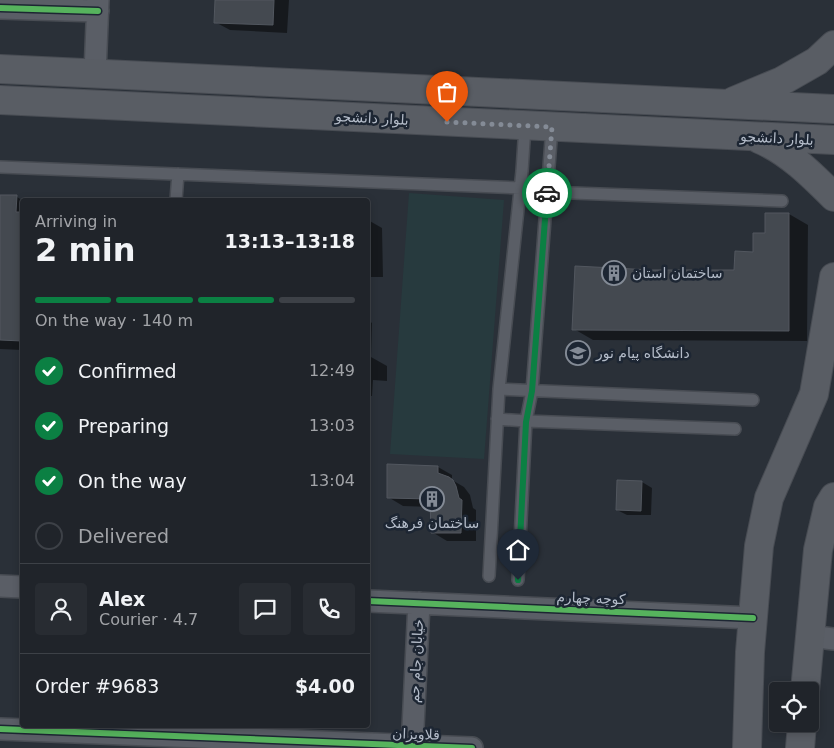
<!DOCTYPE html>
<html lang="en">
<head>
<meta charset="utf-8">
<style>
  body { margin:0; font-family:"DejaVu Sans","Noto Naskh Arabic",sans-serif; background:#282c32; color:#f1f3f6; height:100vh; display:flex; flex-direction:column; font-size:19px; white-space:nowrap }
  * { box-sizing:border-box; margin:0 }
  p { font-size:16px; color:#a2a4a8 }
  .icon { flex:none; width:28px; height:28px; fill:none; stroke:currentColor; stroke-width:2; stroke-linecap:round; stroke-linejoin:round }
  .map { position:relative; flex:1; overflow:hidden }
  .panel { position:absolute; left:20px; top:198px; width:350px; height:530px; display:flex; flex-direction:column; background:#20242a; border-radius:5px; box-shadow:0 2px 8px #0003,0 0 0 1px #3d4147 }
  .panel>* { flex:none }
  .fabs { position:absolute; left:769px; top:682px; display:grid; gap:10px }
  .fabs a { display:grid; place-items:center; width:50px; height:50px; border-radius:5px; background:#20242a; box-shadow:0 2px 8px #0003,0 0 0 1px #3d4147; font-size:25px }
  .pin { position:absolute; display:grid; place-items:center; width:42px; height:42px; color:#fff; margin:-51px -21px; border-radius:50% 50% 50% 0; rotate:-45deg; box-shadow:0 0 5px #0007 }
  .pin .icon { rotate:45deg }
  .courier { position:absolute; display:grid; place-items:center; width:50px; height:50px; margin:-25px; border:4px solid #0b8043; border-radius:50%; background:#fff; color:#222; box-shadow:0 1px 6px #0007 }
  .head em { font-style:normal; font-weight:700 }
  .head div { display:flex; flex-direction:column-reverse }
  .head { display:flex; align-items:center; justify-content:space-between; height:85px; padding:0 15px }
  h1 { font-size:32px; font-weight:700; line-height:38px }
  .bar { display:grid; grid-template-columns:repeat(4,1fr); gap:8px 5px; align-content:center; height:60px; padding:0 15px }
  .bar i { height:6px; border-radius:4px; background:#3d4147 }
  .bar .selected { background:#0b8043 }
  .bar p { grid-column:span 4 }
  .line { display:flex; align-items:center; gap:12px; padding:0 15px; border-top:1px solid #3d4147 }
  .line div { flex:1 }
  .round { display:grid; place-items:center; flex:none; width:52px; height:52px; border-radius:5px; background:#282c32 }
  ol { padding:0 15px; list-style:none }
  li { display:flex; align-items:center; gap:15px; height:55px }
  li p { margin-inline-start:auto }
  li .icon { padding:5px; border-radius:50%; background:#0b8043; color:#fff; stroke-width:4 }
  li:last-child { color:#a2a4a8 }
  li i { width:28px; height:28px; border:2px solid #3d4147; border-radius:50% }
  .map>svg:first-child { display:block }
</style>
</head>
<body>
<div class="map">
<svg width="834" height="748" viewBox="0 0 834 748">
  <rect width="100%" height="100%" fill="#2a3038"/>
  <!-- green -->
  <path fill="#273a3e" d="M 409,193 L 504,200 L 484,459 L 390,454 Z"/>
  <!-- shadow -->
  <path fill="#0007" d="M 216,0 L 289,0 L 287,33 L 230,30 L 215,22 Z
    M 0,196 L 17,197 L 22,200 L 22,350 L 0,349 Z
    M 766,214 L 789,214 L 808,225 L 807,341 L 593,340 L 574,329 L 652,271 L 736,271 L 755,253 L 766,234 Z
    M 368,220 L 382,228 L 383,277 L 368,277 Z
    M 368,320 L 372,323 L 371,357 L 387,366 L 387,381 L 373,380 L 372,396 L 368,396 Z
    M 438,467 L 452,475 L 452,480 L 464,487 L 470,495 L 473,508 L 476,510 L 476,541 L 447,541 L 432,532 L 431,507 L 403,506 L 388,497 Z
    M 618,482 L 642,482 L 652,488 L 651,515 L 627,515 L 617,510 Z"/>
  <!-- building -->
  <path fill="#444950" stroke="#52575f" d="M 215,0 L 274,0 L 273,25 L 214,23 Z
    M 0,195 L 17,195 L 16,212 L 22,212 L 22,341 L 0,340 Z
    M 765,213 L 789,213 L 789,331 L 572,330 L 575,266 L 652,270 L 734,270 L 735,251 L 753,252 L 753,233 L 765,233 Z
    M 387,464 L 438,466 L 438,473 L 449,477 L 453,480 L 456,486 L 459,498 L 462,500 L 461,533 L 431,533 L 430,499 L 387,498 Z
    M 617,480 L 642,481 L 641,511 L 616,510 Z"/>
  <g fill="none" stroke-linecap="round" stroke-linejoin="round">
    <defs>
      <path id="lane" d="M 0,167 L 520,188
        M 547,192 L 782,201
        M 176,200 L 178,174
        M 499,389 L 753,400
        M 497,419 L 526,421 L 735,429
        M 489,576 L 499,389 L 522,171 L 525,126
        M 518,580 L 526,421 L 532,391 L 552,127"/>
      <path id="street" d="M 0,8 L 98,11
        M 95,73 L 98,0
        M 0,586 L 22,587
        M 368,601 L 753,618
        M 810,636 L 834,639
        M 0,729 L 472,748
        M 412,748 L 419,603"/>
      <path id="secondary" d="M 0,69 L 834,109
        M 0,100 L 834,140
        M 734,101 L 782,81 L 817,61 L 834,45
        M 759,139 C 788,151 812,175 834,197
        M 805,691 L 818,550 L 828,507 L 834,497
        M 747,748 L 750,652 L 759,546 L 769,498 L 814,394 L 834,277
        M 800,748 L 802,724"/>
    </defs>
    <!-- lane casing -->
    <use href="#lane" stroke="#484c53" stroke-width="14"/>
    <!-- street casing -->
    <use href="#street" stroke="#484c53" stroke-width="24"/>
    <!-- secondary casing -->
    <use href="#secondary" stroke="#484c53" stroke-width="30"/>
    <!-- lane -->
    <use href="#lane" stroke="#5a5e66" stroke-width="11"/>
    <!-- street -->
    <use href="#street" stroke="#5a5e66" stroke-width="21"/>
    <!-- secondary -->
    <use href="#secondary" stroke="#595d64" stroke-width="28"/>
    <defs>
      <path id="cycleway" d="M 0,8 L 98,11
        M 368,601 L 753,618
        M 0,729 L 472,748"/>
    </defs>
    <!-- cycleway casing -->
    <use href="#cycleway" stroke="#1d2633" stroke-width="9"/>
    <!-- cycleway -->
    <use href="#cycleway" stroke="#56b35d" stroke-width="6"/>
  </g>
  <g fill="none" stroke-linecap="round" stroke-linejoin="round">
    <!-- done -->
    <path stroke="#848b96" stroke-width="5" stroke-dasharray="0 9" d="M 447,122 L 552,127 L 547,193"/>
    <!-- route -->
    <path stroke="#0b8043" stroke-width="6" d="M 518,580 L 526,422 L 532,391 L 547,193"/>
  </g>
  <!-- icons -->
  <defs>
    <symbol id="building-ring" viewBox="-11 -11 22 22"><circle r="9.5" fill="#1d2633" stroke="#848b96" stroke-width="1.5"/><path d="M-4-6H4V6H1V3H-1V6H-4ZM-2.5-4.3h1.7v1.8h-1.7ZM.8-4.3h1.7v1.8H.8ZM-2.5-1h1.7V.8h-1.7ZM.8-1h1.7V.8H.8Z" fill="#848b96"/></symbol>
    <symbol id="university-ring" viewBox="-11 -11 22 22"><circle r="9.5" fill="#1d2633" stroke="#848b96" stroke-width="1.5"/><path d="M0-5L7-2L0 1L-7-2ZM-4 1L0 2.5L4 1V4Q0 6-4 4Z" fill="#848b96"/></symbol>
  </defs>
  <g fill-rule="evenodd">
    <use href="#building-ring" x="600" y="259" width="28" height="28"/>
    <use href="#university-ring" x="564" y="339" width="28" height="28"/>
    <use href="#building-ring" x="418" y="485" width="28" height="28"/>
  </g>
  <g text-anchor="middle" stroke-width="5" stroke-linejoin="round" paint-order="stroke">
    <!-- street labels -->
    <g font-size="14" fill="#b4bcc9" stroke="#1d2633">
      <text transform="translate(372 118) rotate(3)" y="5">بلوار دانشجو</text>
      <text transform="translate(777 138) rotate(3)" y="5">بلوار دانشجو</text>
      <text transform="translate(591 598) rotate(2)" y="5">کوچه چهارم</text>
      <text transform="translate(416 661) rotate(-87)" y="5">خیابان جام جم</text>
      <text transform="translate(416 734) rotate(2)" y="5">قلاویزان</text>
    </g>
    <!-- poi labels -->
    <g font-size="14" fill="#b4bcc9" stroke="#1d2633" text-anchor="start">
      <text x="632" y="278">ساختمان استان</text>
      <text x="596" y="358">دانشگاه پیام نور</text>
      <text x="432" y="528" text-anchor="middle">ساختمان فرهنگ</text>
    </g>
  </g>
</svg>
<div class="fabs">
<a><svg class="icon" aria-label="locate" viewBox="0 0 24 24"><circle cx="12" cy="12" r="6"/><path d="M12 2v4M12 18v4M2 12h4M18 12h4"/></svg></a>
</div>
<div class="pin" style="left:447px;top:122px;background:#ea580c"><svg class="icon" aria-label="bag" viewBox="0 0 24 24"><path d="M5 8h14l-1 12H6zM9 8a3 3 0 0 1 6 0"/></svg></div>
<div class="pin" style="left:518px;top:580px;background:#1f2937"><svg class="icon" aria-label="home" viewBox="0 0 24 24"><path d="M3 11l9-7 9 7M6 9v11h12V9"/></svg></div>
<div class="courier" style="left:547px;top:193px"><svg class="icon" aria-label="car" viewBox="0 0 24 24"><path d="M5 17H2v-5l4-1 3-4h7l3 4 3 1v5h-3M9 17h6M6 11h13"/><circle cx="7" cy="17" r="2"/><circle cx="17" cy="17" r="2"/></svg></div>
<section class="panel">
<div class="head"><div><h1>2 min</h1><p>Arriving in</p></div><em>13:13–13:18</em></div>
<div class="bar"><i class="selected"></i><i class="selected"></i><i class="selected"></i><i></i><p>On the way · 140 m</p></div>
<ol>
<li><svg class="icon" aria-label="check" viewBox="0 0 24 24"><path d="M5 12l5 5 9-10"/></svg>Confirmed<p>12:49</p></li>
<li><svg class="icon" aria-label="check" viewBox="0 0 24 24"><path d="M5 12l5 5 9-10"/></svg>Preparing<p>13:03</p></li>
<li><svg class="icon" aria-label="check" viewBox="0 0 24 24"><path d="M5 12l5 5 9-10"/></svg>On the way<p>13:04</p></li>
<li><i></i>Delivered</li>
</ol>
<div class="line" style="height:90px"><a class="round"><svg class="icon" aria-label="person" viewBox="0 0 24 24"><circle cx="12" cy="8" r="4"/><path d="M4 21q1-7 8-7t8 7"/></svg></a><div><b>Alex</b><p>Courier · 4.7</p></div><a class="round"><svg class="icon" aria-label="chat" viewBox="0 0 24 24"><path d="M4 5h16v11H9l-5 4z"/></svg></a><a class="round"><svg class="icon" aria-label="phone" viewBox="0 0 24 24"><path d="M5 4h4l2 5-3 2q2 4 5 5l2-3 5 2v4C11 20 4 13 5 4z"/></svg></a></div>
<div class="line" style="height:65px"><div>Order #9683</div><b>$4.00</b></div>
</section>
</div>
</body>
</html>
